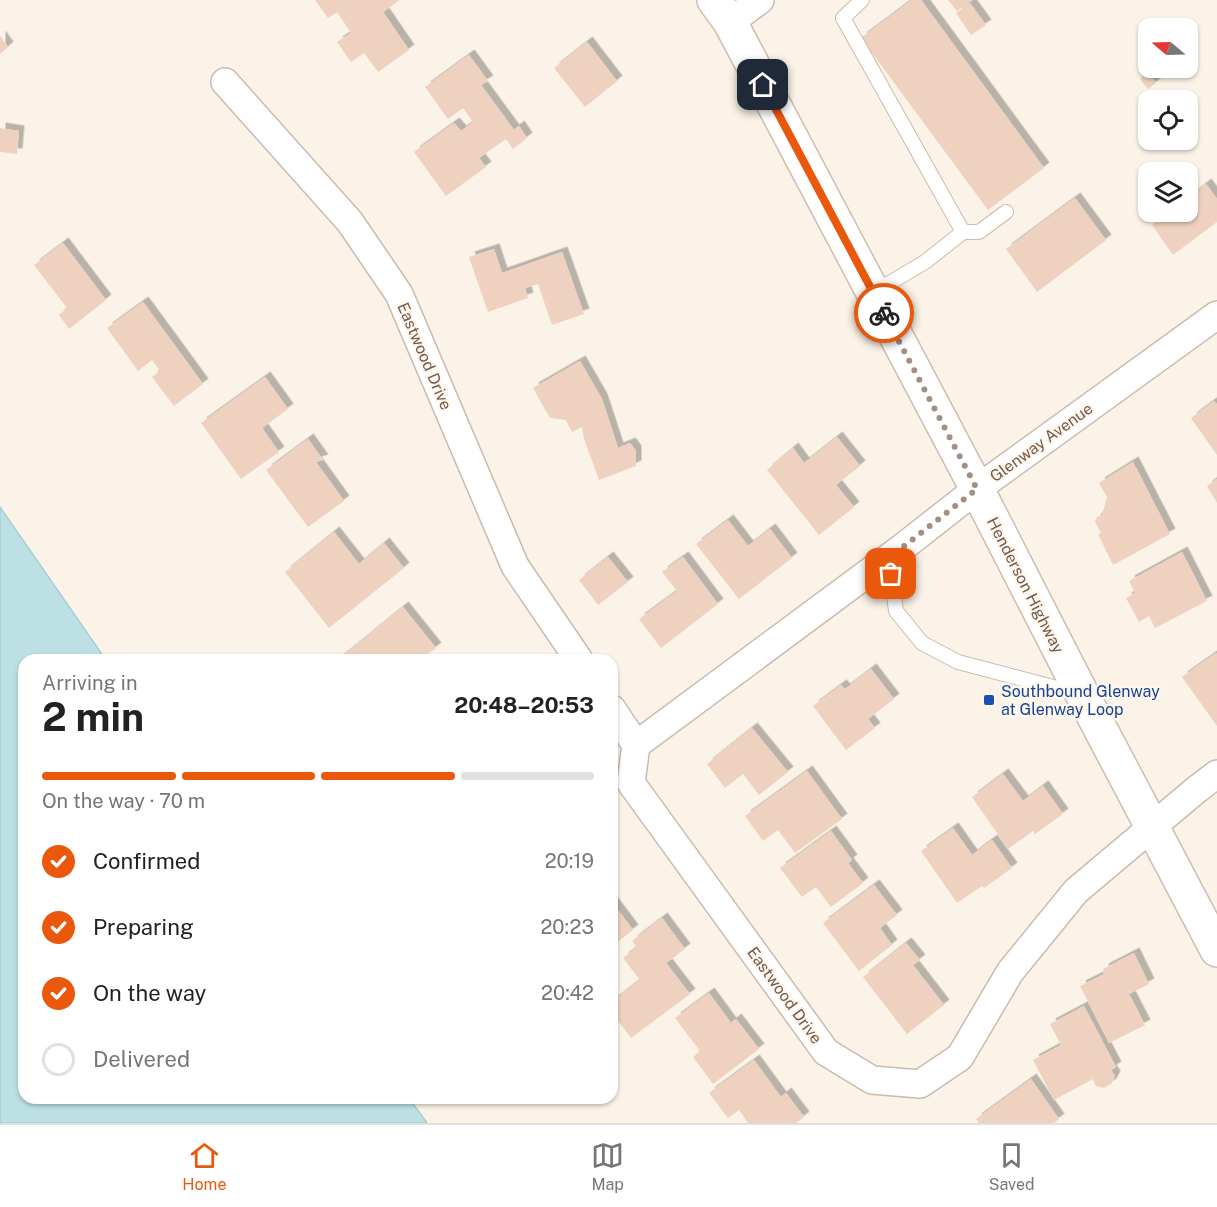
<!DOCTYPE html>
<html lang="en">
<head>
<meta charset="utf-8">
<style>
  body { margin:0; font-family:"Public Sans",sans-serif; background:#f6f6f6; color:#222; height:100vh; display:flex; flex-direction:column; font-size:22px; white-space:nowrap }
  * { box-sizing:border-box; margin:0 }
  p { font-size:20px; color:#767676 }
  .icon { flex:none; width:33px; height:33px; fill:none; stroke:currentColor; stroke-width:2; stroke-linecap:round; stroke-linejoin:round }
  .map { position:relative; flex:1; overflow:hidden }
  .side { position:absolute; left:18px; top:654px; width:600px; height:450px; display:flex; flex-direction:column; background:#fff; border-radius:18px; box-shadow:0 2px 4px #0004 }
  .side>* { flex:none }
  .needle { width:39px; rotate:289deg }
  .buttons { position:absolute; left:1138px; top:18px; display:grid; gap:12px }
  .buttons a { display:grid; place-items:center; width:60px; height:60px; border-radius:12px; background:#fff; box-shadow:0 2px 4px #0004; font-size:30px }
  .pin { position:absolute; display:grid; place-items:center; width:51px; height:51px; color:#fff; margin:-26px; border-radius:12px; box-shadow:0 3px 9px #0006 }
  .courier { position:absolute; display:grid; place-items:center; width:60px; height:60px; margin:-30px; border:4px solid #ea580c; border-radius:50%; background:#fff; color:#222; box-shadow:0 2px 8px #0007 }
  .overview em { font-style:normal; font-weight:700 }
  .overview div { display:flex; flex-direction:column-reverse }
  .overview { display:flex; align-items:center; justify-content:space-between; height:102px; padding:0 24px }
  h1 { font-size:39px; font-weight:700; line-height:45px }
  .bar { display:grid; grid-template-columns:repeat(4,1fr); gap:9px 6px; align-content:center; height:72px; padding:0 24px }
  .bar i { height:8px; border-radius:4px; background:#e0e0e0 }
  .bar .active { background:#ea580c }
  .bar p { grid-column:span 4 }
  ol { padding:0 24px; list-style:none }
  li { display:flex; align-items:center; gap:18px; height:66px }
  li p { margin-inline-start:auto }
  li .icon { padding:6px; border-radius:50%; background:#ea580c; color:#fff; stroke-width:4 }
  li:last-child { color:#767676 }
  li i { width:33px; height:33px; border:3px solid #e0e0e0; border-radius:50% }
  .tab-bar { display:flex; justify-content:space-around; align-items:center; height:84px; border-top:2px solid #e0e0e0; background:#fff; font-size:16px; color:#767676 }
  .tab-bar a { display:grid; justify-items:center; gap:3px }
  .tab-bar .active { color:#ea580c }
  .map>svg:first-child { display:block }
</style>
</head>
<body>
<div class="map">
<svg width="1217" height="1123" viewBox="0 0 1217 1123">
  <defs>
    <filter id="shadow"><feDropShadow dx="5.5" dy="-5.5" stdDeviation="0" flood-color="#0004"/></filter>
  </defs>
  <rect width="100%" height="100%" fill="#fbf3e7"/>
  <!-- water -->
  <path fill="#bde0e4" stroke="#a3cfd5" stroke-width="1.5" d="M 0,507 L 106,660 L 24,660 L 24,1098 L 409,1098 L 427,1123 L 0,1123 Z"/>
  <!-- building -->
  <path fill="#efd1c0" filter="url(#shadow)" d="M 315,0 L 400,0 L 383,12 L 409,50 L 378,72 L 364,53 L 351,62 L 337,42 L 351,33 L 337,12 L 328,18 Z
    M 912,0 L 921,0 L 1044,168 L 988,210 L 861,38 Z
    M 948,0 L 972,0 L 957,11 Z
    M 970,3 L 986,25 L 971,35 L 956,13 Z
    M 0,36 L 8,47 L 0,54 Z
    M 587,42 L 617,81 L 585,107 L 554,68 Z
    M 469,55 L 488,81 L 481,85 L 514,130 L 519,126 L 527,138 L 513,149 L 506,139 L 479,158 L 486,167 L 446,196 L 414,152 L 454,123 L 461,131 L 473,122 L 463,108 L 448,119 L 425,87 Z
    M 1148,72 L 1156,83 L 1148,89 L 1140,79 Z
    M 0,128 L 19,131 L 17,154 L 0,152 Z
    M 1206,184 L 1217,199 L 1217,222 L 1173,255 L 1152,225 L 1170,212 L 1188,212 L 1188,198 Z
    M 1075,198 L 1106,240 L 1037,292 L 1006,249 Z
    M 63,243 L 106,300 L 69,329 L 59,315 L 67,308 L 34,265 Z
    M 494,249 L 502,273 L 562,252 L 584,314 L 552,325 L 538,284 L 525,288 L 528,298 L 488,312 L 469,257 Z
    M 143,302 L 203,384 L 174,406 L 152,377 L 160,371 L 152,360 L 138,371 L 107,328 Z
    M 580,361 L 602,399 L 618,448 L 630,443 L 636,451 L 636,466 L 599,480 L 584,439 L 582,427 L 572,432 L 566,420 L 550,418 L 533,388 Z
    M 265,377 L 288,409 L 262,428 L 279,452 L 241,479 L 201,423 Z
    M 1214,401 L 1217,404 L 1217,455 L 1191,418 Z
    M 837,437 L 860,466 L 836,485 L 854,507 L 819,535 L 767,470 L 793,448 L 804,463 Z
    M 308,439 L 323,460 L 316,462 L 344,501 L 308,527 L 266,470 Z
    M 1133,462 L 1170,534 L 1113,565 L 1098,534 L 1101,533 L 1095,521 L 1097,517 L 1102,515 L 1107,497 L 1099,483 Z
    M 1217,479 L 1217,503 L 1207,486 Z
    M 728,520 L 748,546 L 770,529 L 792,558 L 739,599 L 696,544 Z
    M 334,532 L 359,564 L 384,543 L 404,568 L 329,628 L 285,572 Z
    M 1182,552 L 1207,601 L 1155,628 L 1149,616 L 1139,622 L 1126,598 L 1135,593 L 1129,581 Z
    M 608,557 L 628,582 L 598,605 L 579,580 Z
    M 683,557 L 718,604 L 661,648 L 639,619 L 677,591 L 662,572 Z
    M 403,607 L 436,648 L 420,660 L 338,660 Z
    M 1216,653 L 1217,654 L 1217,726 L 1182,677 Z
    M 871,669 L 894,699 L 868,719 L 875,728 L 846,750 L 813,706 L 841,685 L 845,689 Z
    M 752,728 L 788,772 L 759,795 L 743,774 L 725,788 L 707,764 Z
    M 807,771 L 842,819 L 795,853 L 778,830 L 763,841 L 745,816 Z
    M 1003,774 L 1023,801 L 1043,786 L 1063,814 L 1035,834 L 1033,831 L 1008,849 L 972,797 Z
    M 953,828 L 972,855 L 992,840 L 1012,868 L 984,888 L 982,886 L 957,903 L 921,851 Z
    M 831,831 L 852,860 L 848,863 L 863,883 L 831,907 L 816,887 L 802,897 L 780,868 Z
    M 874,885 L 897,915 L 880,928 L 892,945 L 859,971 L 823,923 Z
    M 612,902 L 633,930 L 612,946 Z
    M 662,918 L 685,949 L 666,963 L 690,994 L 631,1038 L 612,1013 L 612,1002 L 640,980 L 623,958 L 637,947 L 632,941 Z
    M 906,943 L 920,960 L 913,965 L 944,1005 L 907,1034 L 863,977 Z
    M 1134,953 L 1149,984 L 1129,994 L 1145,1025 L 1109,1043 L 1080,986 L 1104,974 L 1103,969 Z
    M 709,993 L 731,1023 L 736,1019 L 759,1049 L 713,1084 L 693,1057 L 700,1051 L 675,1018 Z
    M 1084,1006 L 1116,1067 L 1111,1070 L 1115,1076 L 1111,1084 L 1104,1088 L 1096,1086 L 1093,1079 L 1054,1100 L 1033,1060 L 1061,1045 L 1050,1024 Z
    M 754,1060 L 781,1097 L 786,1093 L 804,1117 L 796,1123 L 748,1123 L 739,1110 L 728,1118 L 709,1093 Z
    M 1031,1079 L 1059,1119 L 1054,1123 L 979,1123 L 976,1119 Z"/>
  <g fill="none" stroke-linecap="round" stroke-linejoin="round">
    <defs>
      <path id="lane" d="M 862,0 L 843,18 L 963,232 L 925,262 L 873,293
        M 963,232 L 979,232 L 1006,212
        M 900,555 L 891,574 L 896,611 L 922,643 L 958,662 L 1076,693"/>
      <path id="street" d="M 730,22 L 760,0
        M 225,82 L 350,222 L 399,294 L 515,566 L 579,660
        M 612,709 L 636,745 L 631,783 L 826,1052 L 872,1080 L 920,1084 L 960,1057 L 1010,972 L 1076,891 L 1196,790 L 1217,774
        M 636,745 L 903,547 L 977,489 L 1217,315"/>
      <path id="secondary" d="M 714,0 L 730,22 L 977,489 L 1082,694 L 1217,950"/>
    </defs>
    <!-- lane casing -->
    <use href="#lane" stroke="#ccbaae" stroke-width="16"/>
    <!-- street casing -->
    <use href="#street" stroke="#ccbaae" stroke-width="30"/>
    <!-- secondary casing -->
    <use href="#secondary" stroke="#d1bcae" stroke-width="36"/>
    <!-- lane -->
    <use href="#lane" stroke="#fff" stroke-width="14"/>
    <!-- street -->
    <use href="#street" stroke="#fff" stroke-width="27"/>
    <!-- secondary -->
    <use href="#secondary" stroke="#fff" stroke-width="33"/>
  </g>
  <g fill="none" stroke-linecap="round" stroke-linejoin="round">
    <!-- done -->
    <path stroke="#a38f83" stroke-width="6" stroke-dasharray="0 10.8" d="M 884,313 L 977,489 L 903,547 L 891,574"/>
    <!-- route -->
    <path stroke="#ea580c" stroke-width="8" d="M 763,85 L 884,313"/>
  </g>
  <!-- markers -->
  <rect fill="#1a4fb4" stroke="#fef7ed" stroke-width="2" x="983" y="694" width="12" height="12" rx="3"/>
  <g text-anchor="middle" stroke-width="5" stroke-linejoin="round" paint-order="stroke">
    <!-- street labels -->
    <g font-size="16" fill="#73594d" stroke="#fef7ed">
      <text transform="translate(425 356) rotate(67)" y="6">Eastwood Drive</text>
      <text transform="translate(1041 442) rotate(-36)" y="6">Glenway Avenue</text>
      <text transform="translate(1026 585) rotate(63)" y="6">Henderson Highway</text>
      <text transform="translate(785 995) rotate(54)" y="6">Eastwood Drive</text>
    </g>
    <!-- transit labels -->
    <g font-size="16" fill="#164399" stroke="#fef7ed" text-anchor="start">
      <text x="1001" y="697">Southbound Glenway<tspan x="1001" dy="18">at Glenway Loop</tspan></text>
    </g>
  </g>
</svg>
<div class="buttons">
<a><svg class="needle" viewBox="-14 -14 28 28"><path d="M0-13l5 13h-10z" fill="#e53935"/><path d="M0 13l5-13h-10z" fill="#767676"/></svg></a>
<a><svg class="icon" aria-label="locate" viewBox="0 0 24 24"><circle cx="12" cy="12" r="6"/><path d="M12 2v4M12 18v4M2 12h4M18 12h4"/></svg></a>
<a><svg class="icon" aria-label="layers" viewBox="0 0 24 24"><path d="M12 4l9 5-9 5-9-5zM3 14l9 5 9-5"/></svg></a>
</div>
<div class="pin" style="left:891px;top:574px;background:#ea580c"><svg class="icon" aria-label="bag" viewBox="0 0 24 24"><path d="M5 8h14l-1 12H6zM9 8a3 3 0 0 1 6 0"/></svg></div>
<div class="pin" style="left:763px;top:85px;background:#1f2937"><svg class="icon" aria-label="home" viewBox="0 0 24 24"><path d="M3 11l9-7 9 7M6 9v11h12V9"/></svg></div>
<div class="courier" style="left:884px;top:313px"><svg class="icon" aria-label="bike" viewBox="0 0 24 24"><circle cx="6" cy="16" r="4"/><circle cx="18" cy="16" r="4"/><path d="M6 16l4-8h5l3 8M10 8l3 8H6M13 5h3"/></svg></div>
<section class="side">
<div class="overview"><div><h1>2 min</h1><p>Arriving in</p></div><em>20:48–20:53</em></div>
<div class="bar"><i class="active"></i><i class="active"></i><i class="active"></i><i></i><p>On the way · 70 m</p></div>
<ol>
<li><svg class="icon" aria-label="check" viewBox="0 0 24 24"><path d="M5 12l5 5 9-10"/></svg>Confirmed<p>20:19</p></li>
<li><svg class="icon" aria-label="check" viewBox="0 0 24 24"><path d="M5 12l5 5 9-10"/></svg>Preparing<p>20:23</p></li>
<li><svg class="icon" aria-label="check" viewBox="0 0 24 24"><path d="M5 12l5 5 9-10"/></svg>On the way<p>20:42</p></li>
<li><i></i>Delivered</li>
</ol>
</section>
</div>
<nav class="tab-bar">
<a class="active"><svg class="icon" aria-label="home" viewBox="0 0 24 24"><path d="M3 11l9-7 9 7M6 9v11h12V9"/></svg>Home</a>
<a><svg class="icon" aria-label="map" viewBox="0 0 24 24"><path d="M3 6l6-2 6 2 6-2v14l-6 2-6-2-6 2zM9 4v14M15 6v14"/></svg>Map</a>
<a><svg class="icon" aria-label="saved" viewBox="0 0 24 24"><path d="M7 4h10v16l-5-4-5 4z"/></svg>Saved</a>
</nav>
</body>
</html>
